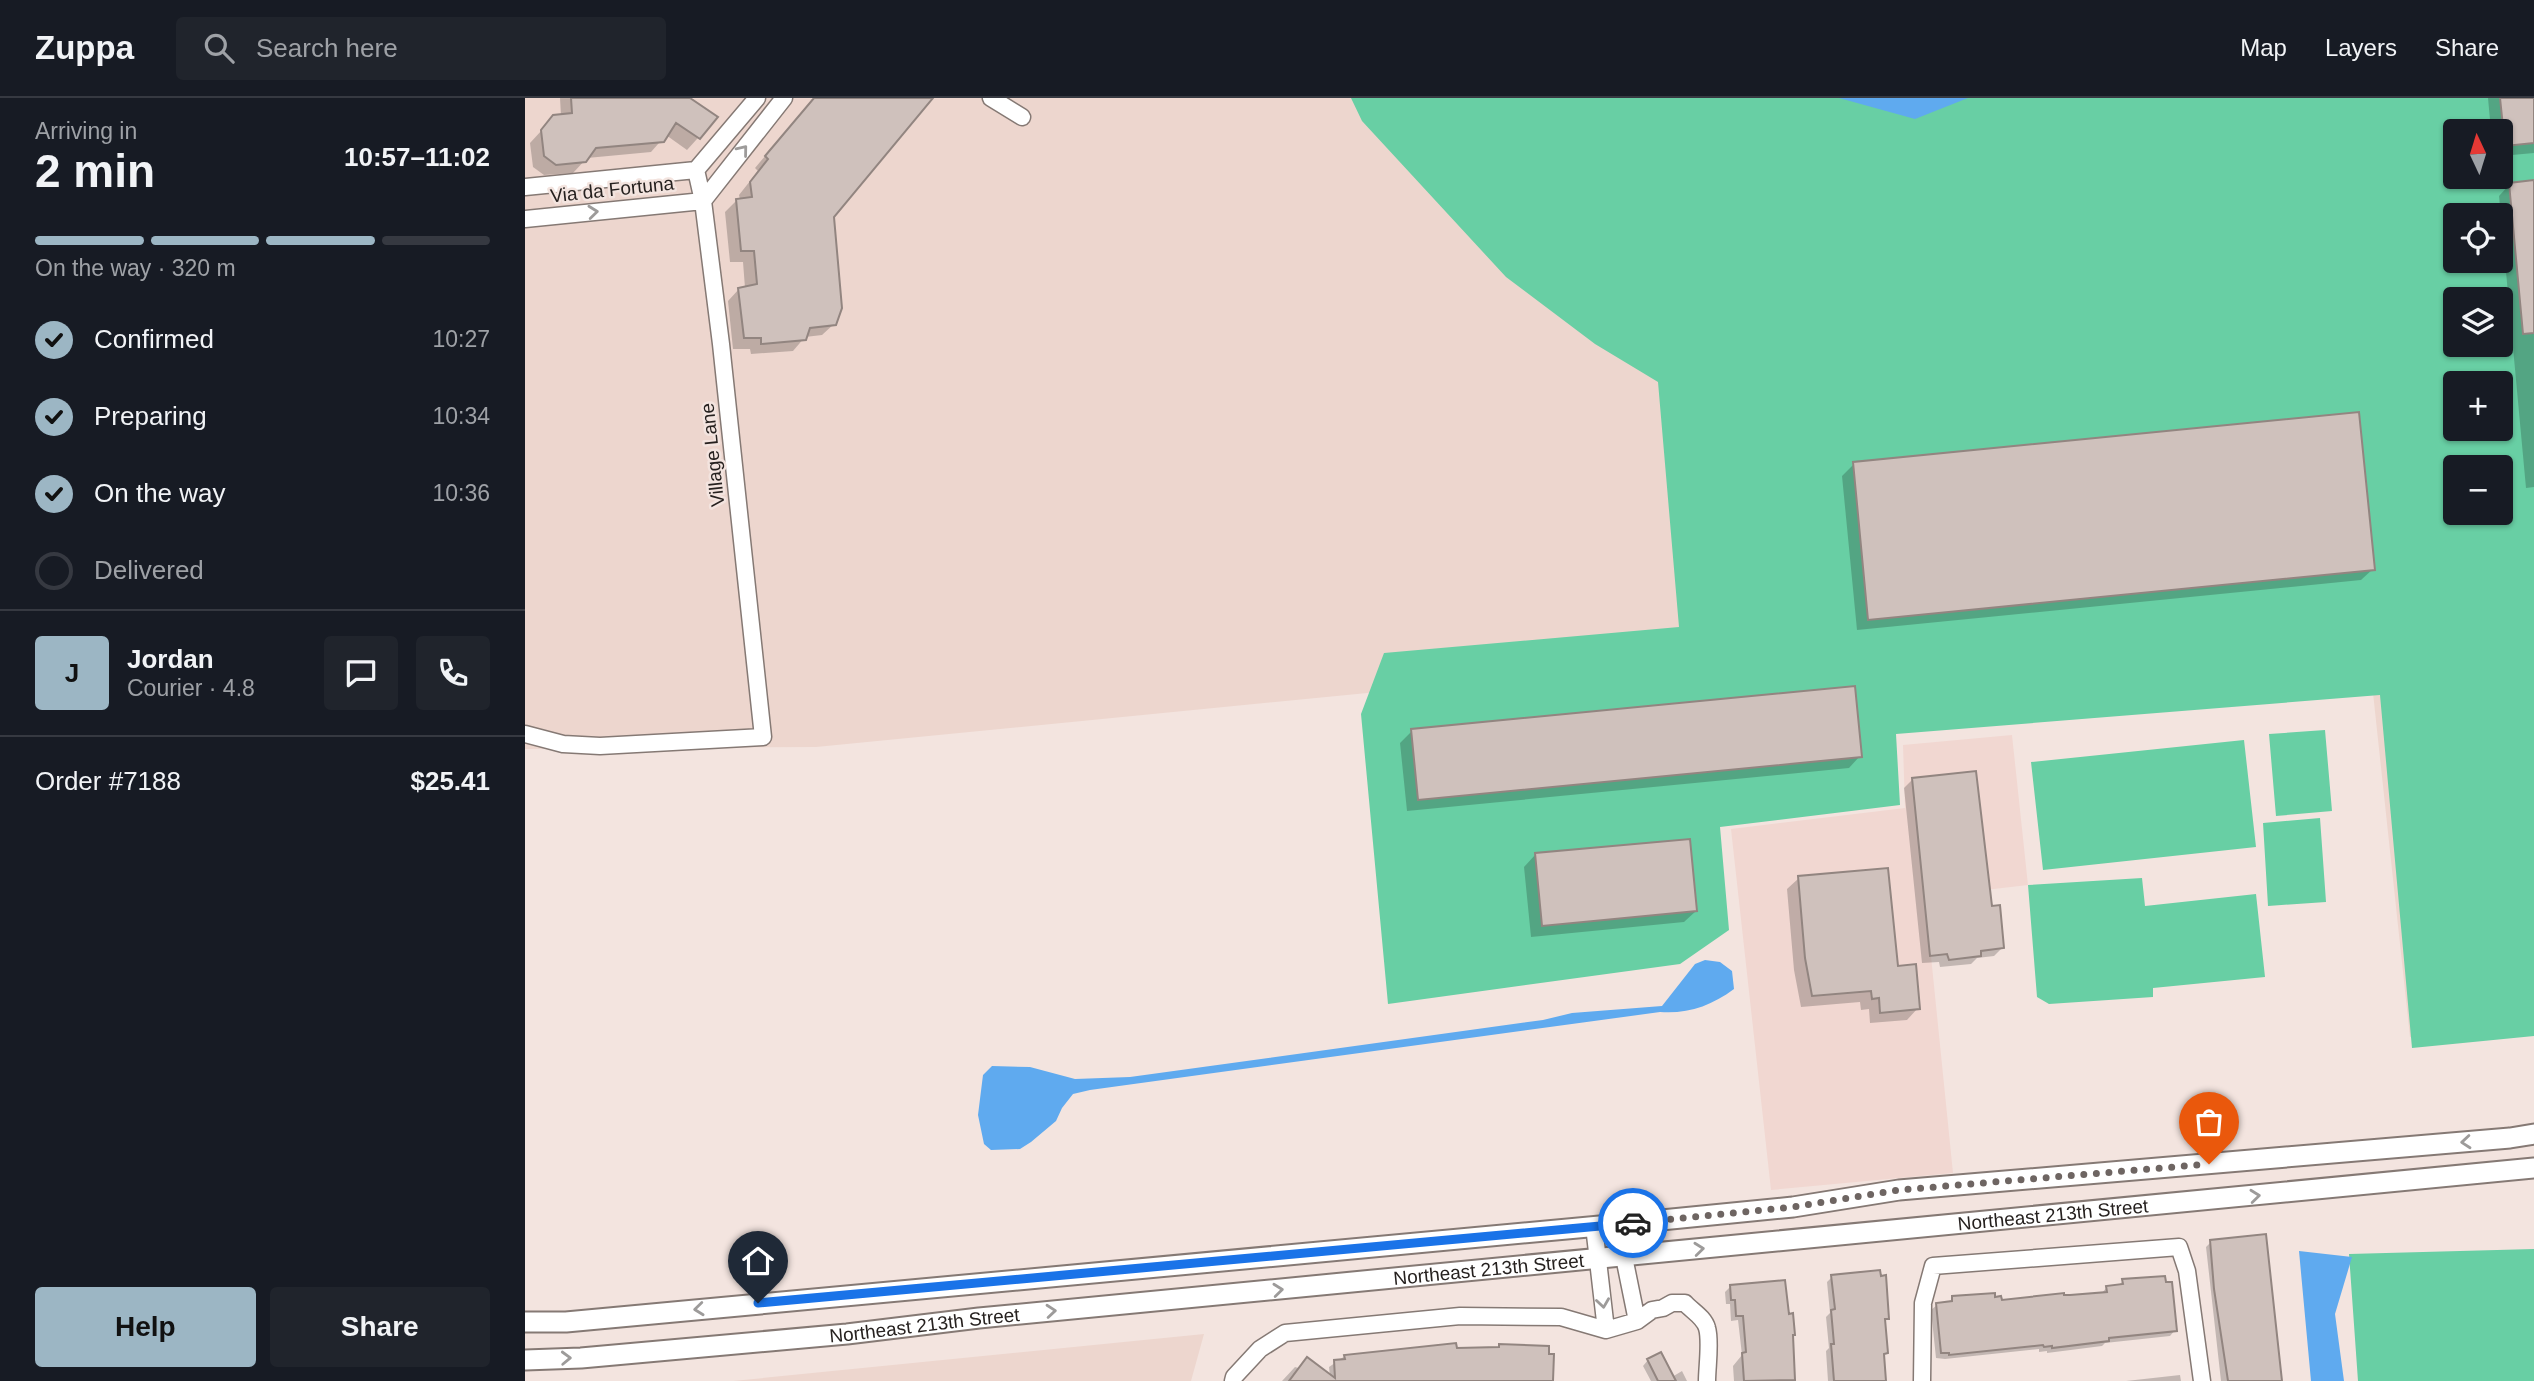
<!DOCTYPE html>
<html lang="en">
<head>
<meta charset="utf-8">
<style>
  body { margin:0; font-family:Helvetica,sans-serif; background:#20242c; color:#f1f3f6; height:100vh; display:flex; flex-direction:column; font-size:26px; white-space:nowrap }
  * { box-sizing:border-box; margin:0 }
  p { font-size:23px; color:#9ea1a6 }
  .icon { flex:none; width:38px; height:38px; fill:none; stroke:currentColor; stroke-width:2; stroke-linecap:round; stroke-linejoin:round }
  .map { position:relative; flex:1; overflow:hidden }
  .side { display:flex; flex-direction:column; background:#171b24; width:525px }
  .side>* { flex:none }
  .needle { width:46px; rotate:356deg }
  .fabs { position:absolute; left:1918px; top:21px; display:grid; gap:14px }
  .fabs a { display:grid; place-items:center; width:70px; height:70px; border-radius:7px; background:#171b24; box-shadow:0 2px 5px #0004; font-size:35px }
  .pin { position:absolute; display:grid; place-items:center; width:60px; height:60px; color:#fff; margin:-72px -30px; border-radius:50% 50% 50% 0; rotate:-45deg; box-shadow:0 0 7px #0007 }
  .pin .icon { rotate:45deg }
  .courier { position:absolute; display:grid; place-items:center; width:70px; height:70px; margin:-35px; border:5px solid #1a73e8; border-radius:50%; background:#fff; color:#222; box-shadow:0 2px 9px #0007 }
  .head em { font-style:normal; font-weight:800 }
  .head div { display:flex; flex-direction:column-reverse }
  .head { display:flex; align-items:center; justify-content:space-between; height:119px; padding:0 35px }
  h1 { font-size:46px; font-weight:800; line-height:52px }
  .bar { display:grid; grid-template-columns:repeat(4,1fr); gap:10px 7px; align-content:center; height:84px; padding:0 35px }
  .bar i { height:9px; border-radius:5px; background:#363941 }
  .bar .selected { background:#9cb6c4 }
  .bar p { grid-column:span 4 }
  .line { display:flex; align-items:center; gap:18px; padding:0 35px; border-top:2px solid #363941 }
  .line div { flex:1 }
  .round { display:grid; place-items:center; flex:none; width:74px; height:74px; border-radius:7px; background:#20242c }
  ol { padding:0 35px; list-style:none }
  li { display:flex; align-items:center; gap:21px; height:77px }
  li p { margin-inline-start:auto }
  li .icon { padding:7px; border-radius:50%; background:#9cb6c4; color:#111; stroke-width:4 }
  li:last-child { color:#9ea1a6 }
  li i { width:38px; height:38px; border:4px solid #363941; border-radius:50% }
  .button { display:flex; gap:14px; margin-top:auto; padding:14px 35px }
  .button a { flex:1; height:80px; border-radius:7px; background:#9cb6c4; color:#111; font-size:28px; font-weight:800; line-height:80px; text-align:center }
  .button a+a { background:#20242c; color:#f1f3f6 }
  header { display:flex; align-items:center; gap:42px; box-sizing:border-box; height:98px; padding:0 35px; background:#171b24; border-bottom:2px solid #363941 }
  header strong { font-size:33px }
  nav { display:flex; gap:38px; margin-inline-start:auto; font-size:24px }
  .search { width:490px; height:63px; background:#20242c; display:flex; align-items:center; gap:18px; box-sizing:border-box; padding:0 24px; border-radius:7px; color:#9ea1a6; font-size:26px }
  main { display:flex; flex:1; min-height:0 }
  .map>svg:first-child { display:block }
</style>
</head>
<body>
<header>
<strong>Zuppa</strong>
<div class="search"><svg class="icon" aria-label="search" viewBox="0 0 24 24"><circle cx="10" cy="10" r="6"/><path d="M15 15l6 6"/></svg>Search here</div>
<nav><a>Map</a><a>Layers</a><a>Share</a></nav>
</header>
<main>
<section class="side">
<div class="head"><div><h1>2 min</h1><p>Arriving in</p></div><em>10:57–11:02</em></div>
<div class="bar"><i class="selected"></i><i class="selected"></i><i class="selected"></i><i></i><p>On the way · 320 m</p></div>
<ol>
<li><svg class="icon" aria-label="check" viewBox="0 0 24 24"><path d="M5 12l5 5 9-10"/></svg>Confirmed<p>10:27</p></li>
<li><svg class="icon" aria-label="check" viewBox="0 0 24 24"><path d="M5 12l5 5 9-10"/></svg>Preparing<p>10:34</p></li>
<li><svg class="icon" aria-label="check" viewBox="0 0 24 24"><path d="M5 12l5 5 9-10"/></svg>On the way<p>10:36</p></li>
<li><i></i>Delivered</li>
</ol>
<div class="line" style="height:126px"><b class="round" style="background:#9cb6c4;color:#111">J</b><div><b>Jordan</b><p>Courier · 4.8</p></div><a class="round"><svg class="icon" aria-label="chat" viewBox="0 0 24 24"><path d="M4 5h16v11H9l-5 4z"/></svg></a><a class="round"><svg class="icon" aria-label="phone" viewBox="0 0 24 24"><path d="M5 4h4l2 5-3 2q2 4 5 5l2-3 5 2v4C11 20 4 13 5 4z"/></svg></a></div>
<div class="line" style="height:91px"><div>Order #7188</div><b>$25.41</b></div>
<div class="button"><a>Help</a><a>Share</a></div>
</section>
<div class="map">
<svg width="2009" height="1283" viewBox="0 0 2009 1283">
  <rect width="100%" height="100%" fill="#f3e4df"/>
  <!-- built -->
  <path fill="#edd6ce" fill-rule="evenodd" d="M 0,0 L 2009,0 L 2009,932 L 1885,939 L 1845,567 L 1026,577 L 291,649 L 0,651 ZM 1930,33 L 1976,33 L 1976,79 L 1930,79 ZM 1930,117 L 1976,117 L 1976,163 L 1930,163 ZM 1930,201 L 1976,201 L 1976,247 L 1930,247 ZM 1930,285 L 1976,285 L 1976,331 L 1930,331 ZM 1930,369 L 1976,369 L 1976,415 L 1930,415 Z
    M 679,1236 L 666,1283 L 208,1283 Z"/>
  <!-- education -->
  <path fill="#f1d7d1" d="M 1487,637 L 1503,787 L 1400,799 L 1428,1075 L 1246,1092 L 1206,731 L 1380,710 L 1378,647 Z"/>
  <!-- green -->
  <path fill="#68cfa4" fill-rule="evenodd" d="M 826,0 L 2009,0 L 2009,938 L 1887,950 L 1855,597 L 1371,636 L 1375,707 L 1195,729 L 1204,832 L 1155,866 L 863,906 L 836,616 L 859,555 L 1154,529 L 1133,284 L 1070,246 L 981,179 L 837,23 ZM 1930,33 L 1976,33 L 1976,79 L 1930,79 ZM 1930,117 L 1976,117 L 1976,163 L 1930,163 ZM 1930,201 L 1976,201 L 1976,247 L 1930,247 ZM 1930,285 L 1976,285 L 1976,331 L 1930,331 ZM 1930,369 L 1976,369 L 1976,415 L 1930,415 Z
    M 1800,632 L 1807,713 L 1751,718 L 1744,636 Z
    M 1719,642 L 1731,749 L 1518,772 L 1506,664 Z
    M 1795,720 L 1801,804 L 1743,808 L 1738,725 Z
    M 1617,780 L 1620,808 L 1731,796 L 1740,879 L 1628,890 L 1628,899 L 1524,906 L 1512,899 L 1503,787 Z
    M 2009,1151 L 2009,1283 L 1833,1283 L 1824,1156 Z"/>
  <!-- water -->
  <path fill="#5faaef" d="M 1314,0 L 1443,0 L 1390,21 Z
    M 1180,862 L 1195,864 L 1207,873 L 1209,891 C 1186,908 1163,916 1135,914 L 565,992 L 548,996 L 537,1010 L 531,1023 L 506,1044 L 495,1051 L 466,1052 L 459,1046 L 453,1017 L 458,977 L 467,968 L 505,969 L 550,981 L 605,979 L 1018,922 L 1047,915 L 1137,908 L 1170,866 Z
    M 1774,1153 L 1827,1159 L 1810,1216 L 1819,1283 L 1786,1283 Z"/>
  <!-- shadow -->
  <path fill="#0003" d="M 35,0 L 162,0 L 191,20 L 162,52 L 141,37 L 126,54 L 62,60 L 48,75 L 19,77 L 8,69 L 5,45 L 29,19 L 36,18 Z
    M 289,0 L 406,0 L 308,118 L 309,226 L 297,237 L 280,239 L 268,253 L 226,256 L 225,251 L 208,251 L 203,203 L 214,191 L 220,190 L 218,164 L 205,164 L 200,114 L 211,103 L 215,102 L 214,97 L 233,73 L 230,70 Z
    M 1963,0 L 2009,0 L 2009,55 L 1976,58 L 1976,33 L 1966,33 Z
    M 2009,84 L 2009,389 L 2001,390 L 1974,98 L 1985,86 Z
    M 1329,366 L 1848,471 L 1836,482 L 1332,532 L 1317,378 Z
    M 887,633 L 1335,658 L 1324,670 L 882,713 L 875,645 Z
    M 1387,682 L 1465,810 L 1478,849 L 1469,858 L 1452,860 L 1446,866 L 1415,869 L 1414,864 L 1397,865 L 1379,690 Z
    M 1010,757 L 1171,813 L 1159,824 L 1006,839 L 999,769 Z
    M 1274,780 L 1371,870 L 1393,910 L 1382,922 L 1345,925 L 1344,911 L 1336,912 L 1335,904 L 1276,909 L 1269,872 L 1262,791 Z
    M 1686,1144 L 1757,1283 L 1696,1283 L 1681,1149 Z
    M 1307,1179 L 1362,1220 L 1358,1224 L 1362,1255 L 1357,1259 L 1359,1283 L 1303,1283 L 1301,1253 L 1304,1250 L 1301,1219 L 1305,1215 L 1302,1184 Z
    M 1598,1183 L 1650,1232 L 1645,1238 L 1580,1245 L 1577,1248 L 1522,1255 L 1522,1253 L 1514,1254 L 1514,1251 L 1420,1261 L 1411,1260 L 1406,1212 L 1412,1207 L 1422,1206 L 1428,1200 L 1469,1200 L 1475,1204 L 1537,1199 L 1577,1195 L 1582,1189 L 1592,1189 Z
    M 1205,1189 L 1268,1281 L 1266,1283 L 1209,1283 L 1208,1268 L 1217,1257 L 1213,1222 L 1206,1223 L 1205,1206 L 1201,1206 L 1200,1194 Z
    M 975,1247 L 1027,1283 L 757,1283 L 770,1269 L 805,1279 L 804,1269 L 820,1258 L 972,1251 Z
    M 1123,1262 L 1147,1279 L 1157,1273 L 1162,1283 L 1126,1283 L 1118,1268 Z
    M 1655,1277 L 1656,1283 L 1601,1283 Z"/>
  <!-- building -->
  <path fill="#cfc1bc" stroke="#928580" stroke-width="2" d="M 46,0 L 165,0 L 193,19 L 175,41 L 151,25 L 139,44 L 71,50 L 61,64 L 31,67 L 19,58 L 16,32 L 28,17 L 47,15 Z
    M 289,0 L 408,0 L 309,119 L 317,210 L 311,227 L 285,230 L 281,242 L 236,246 L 236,240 L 219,240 L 213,190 L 232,186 L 229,153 L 216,153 L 211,101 L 227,99 L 225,84 L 243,61 L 240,58 Z
    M 1975,0 L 2009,0 L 2009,45 L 1980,48 Z
    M 2009,82 L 2009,235 L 1998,236 L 1984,85 Z
    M 1834,314 L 1850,472 L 1343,522 L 1328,364 Z
    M 1330,588 L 1337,659 L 893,702 L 886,631 Z
    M 1451,673 L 1467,808 L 1475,807 L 1479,850 L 1456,853 L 1456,858 L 1424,862 L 1422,856 L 1405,858 L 1387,680 Z
    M 1165,741 L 1172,813 L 1017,828 L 1010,755 Z
    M 1363,770 L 1373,868 L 1391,866 L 1395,911 L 1355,915 L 1354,900 L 1347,901 L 1346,893 L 1287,898 L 1280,860 L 1273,778 Z
    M 1741,1136 L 1757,1283 L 1703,1283 L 1689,1191 L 1685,1142 Z
    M 1355,1172 L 1356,1178 L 1361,1177 L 1364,1221 L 1360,1221 L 1363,1255 L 1359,1256 L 1361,1283 L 1309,1283 L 1306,1246 L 1309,1246 L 1306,1212 L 1310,1211 L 1306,1177 Z
    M 1640,1178 L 1641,1184 L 1647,1184 L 1652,1233 L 1584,1240 L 1584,1243 L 1527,1250 L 1527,1248 L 1519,1249 L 1518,1247 L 1424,1257 L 1424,1255 L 1416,1255 L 1411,1205 L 1427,1203 L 1427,1198 L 1470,1195 L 1470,1199 L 1476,1198 L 1477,1202 L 1539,1195 L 1539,1197 L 1545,1197 L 1582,1194 L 1581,1188 L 1598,1186 L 1597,1181 Z
    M 1260,1182 L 1264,1216 L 1268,1215 L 1270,1237 L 1268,1237 L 1270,1282 L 1219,1283 L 1217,1255 L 1221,1254 L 1218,1218 L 1211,1218 L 1210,1202 L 1206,1202 L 1205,1187 Z
    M 931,1245 L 932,1250 L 974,1249 L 974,1246 L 1024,1248 L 1024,1256 L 1029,1256 L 1028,1283 L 764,1283 L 782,1259 L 810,1280 L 809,1262 L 820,1261 L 819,1257 Z
    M 1136,1254 L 1151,1283 L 1133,1283 L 1122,1261 Z"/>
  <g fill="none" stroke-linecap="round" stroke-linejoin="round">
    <defs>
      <path id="minor" d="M 466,0 L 497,19
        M 171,72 L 232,0
        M 0,89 L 171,72
        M 178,103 L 259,0
        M 0,121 L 178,103
        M 0,636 L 38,646 L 75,648 L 238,639 L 196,246 L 178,103 L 171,72
        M 1096,1126 L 1099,1159 L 1112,1223
        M 1069,1128 L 1081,1232
        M 708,1283 L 709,1279 L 735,1251 L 760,1235 L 935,1218 L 1036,1219 L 1081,1232 L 1112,1223 L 1127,1212 L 1138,1210 L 1147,1205 L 1160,1205 C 1167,1213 1179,1219 1182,1230 C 1186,1243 1182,1269 1182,1283
        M 1397,1283 L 1398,1205 L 1408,1168 L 1654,1149 L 1662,1173 L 1677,1283"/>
      <g id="tertiary">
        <path d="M 0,1224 L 41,1224 L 1096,1126 L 1268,1109 L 1374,1092 L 1985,1040 L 2009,1036"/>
        <path id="s1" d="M 0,1262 L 56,1260 L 322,1236 L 454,1220 L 2009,1070"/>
      </g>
    </defs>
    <!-- minor casing -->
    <use href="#minor" stroke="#857974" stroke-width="19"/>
    <!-- tertiary casing -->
    <use href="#tertiary" stroke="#857974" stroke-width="23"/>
    <!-- minor -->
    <use href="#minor" stroke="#fff" stroke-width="16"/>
    <!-- tertiary -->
    <use href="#tertiary" stroke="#fff" stroke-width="19"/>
  </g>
  <!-- one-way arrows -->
  <defs><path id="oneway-chevron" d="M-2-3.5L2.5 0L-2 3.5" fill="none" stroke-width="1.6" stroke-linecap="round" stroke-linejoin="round" transform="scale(1.75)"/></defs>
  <g stroke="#9d9b9a">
    <use href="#oneway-chevron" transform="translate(218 52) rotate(-51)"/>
    <use href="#oneway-chevron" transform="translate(68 114) rotate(-6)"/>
    <use href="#oneway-chevron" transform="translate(1941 1044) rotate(175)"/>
    <use href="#oneway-chevron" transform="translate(1730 1098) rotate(-6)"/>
    <use href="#oneway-chevron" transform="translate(1174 1151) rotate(-6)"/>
    <use href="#oneway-chevron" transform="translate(753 1192) rotate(-6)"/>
    <use href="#oneway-chevron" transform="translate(1078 1205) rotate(82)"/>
    <use href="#oneway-chevron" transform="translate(174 1211) rotate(174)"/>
    <use href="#oneway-chevron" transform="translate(526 1213) rotate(-5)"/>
    <use href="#oneway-chevron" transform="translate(41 1260) rotate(-2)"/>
  </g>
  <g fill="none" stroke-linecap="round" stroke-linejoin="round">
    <!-- done -->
    <path stroke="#6e6562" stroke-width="7" stroke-dasharray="0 12.6" d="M 1108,1125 L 1268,1109 L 1374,1092 L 1684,1066"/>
    <!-- route -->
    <path stroke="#1a73e8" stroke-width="9" d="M 233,1205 L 1108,1125"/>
  </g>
  <g text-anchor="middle" stroke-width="5" stroke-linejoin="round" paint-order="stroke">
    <!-- street labels -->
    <g font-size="19" fill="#26211f" stroke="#f3e4df">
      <text transform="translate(87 91) rotate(-6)" y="7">Via da Fortuna</text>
      <text transform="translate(187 357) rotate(-96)" y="7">Village Lane</text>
      <text dy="7" stroke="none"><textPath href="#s1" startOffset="1535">Northeast 213th Street</textPath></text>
      <text dy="7" stroke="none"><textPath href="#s1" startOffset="968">Northeast 213th Street</textPath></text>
      <text dy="7" stroke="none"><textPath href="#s1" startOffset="401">Northeast 213th Street</textPath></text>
    </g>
  </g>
</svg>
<div class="fabs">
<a><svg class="needle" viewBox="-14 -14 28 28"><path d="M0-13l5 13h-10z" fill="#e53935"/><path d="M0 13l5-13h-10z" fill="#9ea1a6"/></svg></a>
<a><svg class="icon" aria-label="locate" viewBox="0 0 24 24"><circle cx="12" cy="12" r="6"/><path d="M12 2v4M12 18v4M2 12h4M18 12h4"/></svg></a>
<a><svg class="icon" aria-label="layers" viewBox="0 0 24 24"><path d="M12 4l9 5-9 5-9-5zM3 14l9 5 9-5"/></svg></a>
<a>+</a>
<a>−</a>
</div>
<div class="pin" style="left:1684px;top:1066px;background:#ea580c"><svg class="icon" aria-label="bag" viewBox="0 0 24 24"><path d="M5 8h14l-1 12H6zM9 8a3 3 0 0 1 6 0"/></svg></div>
<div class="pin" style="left:233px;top:1205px;background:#1f2937"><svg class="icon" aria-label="home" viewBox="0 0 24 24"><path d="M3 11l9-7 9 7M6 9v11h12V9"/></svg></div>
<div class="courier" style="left:1108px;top:1125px"><svg class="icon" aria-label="car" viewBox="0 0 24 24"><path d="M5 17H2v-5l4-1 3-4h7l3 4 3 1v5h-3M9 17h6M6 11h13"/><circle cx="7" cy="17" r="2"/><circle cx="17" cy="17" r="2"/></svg></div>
</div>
</main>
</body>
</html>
